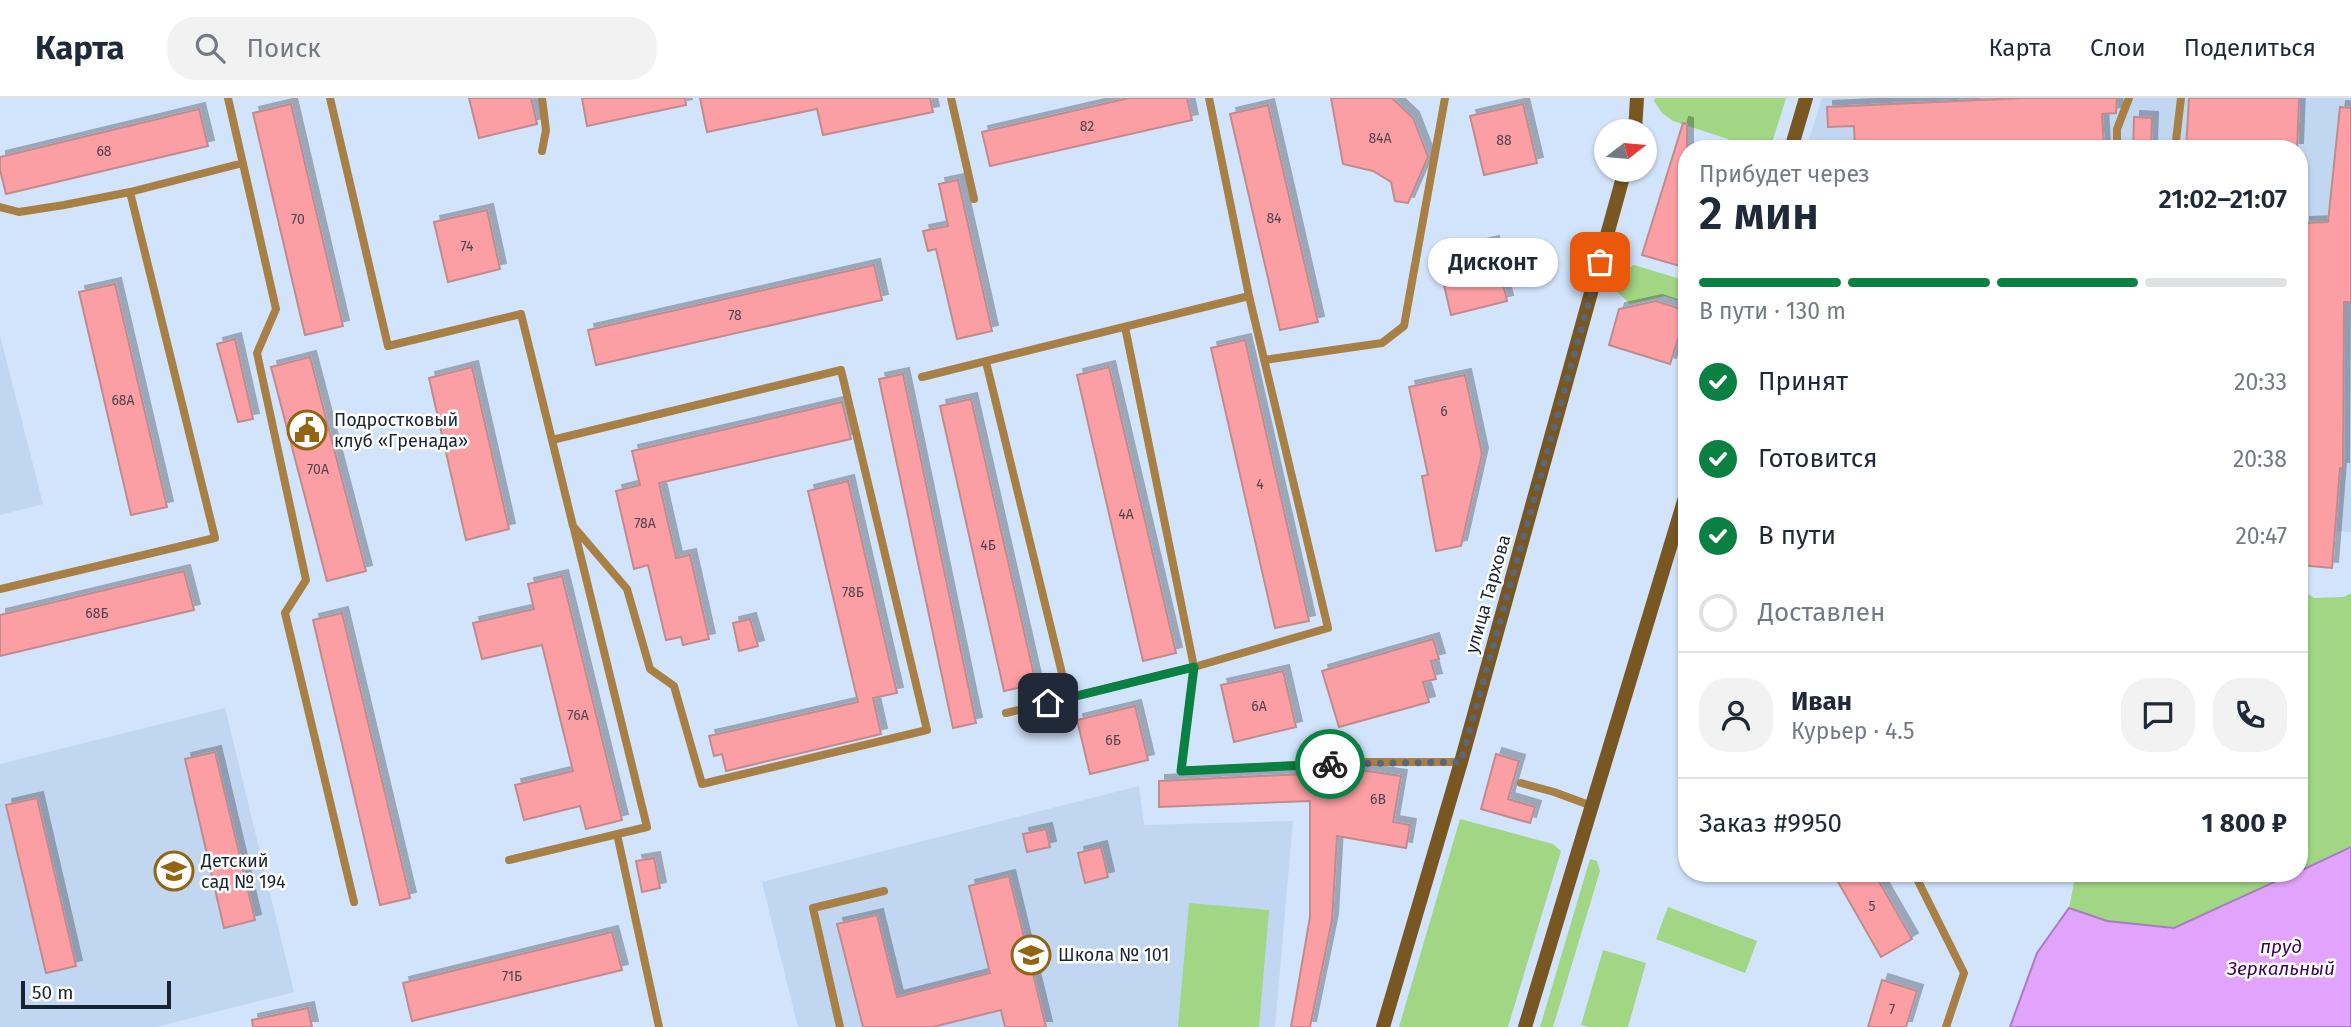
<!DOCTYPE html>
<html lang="ru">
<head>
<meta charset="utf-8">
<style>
  body { margin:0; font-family:"Fira Sans",sans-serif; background:#f2f2f3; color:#1f2937; height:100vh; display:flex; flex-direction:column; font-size:26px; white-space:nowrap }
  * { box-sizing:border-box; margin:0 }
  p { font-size:23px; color:#747a83 }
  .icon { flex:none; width:38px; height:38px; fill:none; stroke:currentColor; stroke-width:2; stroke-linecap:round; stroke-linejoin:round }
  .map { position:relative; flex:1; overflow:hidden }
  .sheet { position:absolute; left:1678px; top:42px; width:630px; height:742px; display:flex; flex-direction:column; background:#fff; border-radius:28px; box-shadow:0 2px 5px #0004 }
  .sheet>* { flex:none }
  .needle { width:46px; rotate:74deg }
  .tools { position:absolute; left:1594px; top:21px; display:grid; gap:14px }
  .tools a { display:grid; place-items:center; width:63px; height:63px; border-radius:50%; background:#fff; box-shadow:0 2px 5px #0004; font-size:35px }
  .scale { position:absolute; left:21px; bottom:18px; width:150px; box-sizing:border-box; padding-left:7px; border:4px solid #192433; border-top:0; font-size:19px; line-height:24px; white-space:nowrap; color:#192433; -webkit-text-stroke:5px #fff; paint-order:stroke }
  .pin { position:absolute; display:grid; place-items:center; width:60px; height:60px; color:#fff; margin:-30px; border-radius:14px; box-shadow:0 4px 10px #0006 }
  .courier { position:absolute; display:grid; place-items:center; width:70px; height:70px; margin:-35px; border:5px solid #0b8043; border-radius:50%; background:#fff; color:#222; box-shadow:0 2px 9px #0007 }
  .bubble { position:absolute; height:49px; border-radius:24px; background:#fff; box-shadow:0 2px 5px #0004; font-size:23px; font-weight:600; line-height:49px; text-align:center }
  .headline em { font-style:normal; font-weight:600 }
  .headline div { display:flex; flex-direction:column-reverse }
  .headline { display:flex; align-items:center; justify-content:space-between; height:119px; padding:0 21px }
  h1 { font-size:46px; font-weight:600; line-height:52px }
  .bar { display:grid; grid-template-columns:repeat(4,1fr); gap:10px 7px; align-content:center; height:84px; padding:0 21px }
  .bar i { height:9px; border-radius:5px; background:#e0e1e3 }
  .bar .on { background:#0b8043 }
  .bar p { grid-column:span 4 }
  .line { display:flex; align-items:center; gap:18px; padding:0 21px; border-top:2px solid #e0e1e3 }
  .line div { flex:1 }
  .round { display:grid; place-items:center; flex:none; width:74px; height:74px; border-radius:28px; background:#f2f2f3 }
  ol { padding:0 21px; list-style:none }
  li { display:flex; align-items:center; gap:21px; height:77px }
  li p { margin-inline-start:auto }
  li .icon { padding:7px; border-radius:50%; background:#0b8043; color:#fff; stroke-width:4 }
  li:last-child { color:#747a83 }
  li i { width:38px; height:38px; border:4px solid #e0e1e3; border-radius:50% }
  header { display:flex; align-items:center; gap:42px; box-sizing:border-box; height:98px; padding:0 35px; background:#fff; border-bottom:2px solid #e0e1e3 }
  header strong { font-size:33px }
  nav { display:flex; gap:38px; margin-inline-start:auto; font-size:24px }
  .search { width:490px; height:63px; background:#f2f2f3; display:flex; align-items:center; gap:18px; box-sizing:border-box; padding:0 24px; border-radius:28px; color:#747a83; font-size:26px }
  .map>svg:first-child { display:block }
</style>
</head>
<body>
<header>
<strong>Карта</strong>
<div class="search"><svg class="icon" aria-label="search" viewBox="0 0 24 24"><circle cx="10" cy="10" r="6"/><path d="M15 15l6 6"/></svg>Поиск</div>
<nav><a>Карта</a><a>Слои</a><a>Поделиться</a></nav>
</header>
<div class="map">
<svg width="2351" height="929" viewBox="0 0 2351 929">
  <defs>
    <filter id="shadow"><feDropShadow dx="6" dy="-6" stdDeviation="0" flood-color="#0004"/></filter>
  </defs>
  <rect width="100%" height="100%" fill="#d2e4fc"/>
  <!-- built -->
  <path fill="#c1d6f1" d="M 1822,0 L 2351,0 L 2351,434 L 2335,433 L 2332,470 L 2300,467 L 2300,51 L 1806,51 Z
    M 0,237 L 43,406 L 0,417 Z
    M 225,610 L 294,894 L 156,929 L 0,929 L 0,666 Z
    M 1139,688 L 1144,727 L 1293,723 L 1275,929 L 798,929 L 762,784 Z"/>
  <!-- green -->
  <path fill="#a1d685" d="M 1655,0 L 1786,0 L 1770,51 L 1758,51 L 1673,23 L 1662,15 L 1654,3 Z
    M 1634,167 L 1687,183 L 1687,205 L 1665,198 L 1630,206 L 1612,189 L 1616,177 Z
    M 2300,490 L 2314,500 L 2344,499 L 2351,495 L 2351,749 L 2300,773 Z
    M 1460,721 L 1553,746 L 1561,753 L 1508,929 L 1399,929 Z
    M 1590,761 L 1597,763 L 1600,773 L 1553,929 L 1540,929 Z
    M 2076,775 L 2294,775 L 2174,830 L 2107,823 L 2069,810 Z
    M 1189,805 L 1269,812 L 1259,929 L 1178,929 Z
    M 1668,809 L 1757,843 L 1745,875 L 1656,841 Z
    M 1603,852 L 1646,865 L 1628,929 L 1589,929 L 1581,927 Z"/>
  <!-- water -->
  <path fill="#e2a3fd" stroke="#a67dc0" stroke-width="2" d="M 2351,749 L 2351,929 L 2010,929 L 2037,855 L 2069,810 L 2107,823 L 2174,830 L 2294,775 L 2300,775 L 2300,773 Z"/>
  <!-- building -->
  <path fill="#fc9fa5" stroke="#bf8b8d" stroke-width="2" filter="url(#shadow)" d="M 469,0 L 531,0 L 537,26 L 479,40 Z
    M 582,0 L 685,0 L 686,7 L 587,28 Z
    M 700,0 L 930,0 L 933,14 L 823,37 L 817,11 L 707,34 Z
    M 1129,0 L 1187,0 L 1192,22 L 990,68 L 982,34 Z
    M 1331,0 L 1392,0 L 1413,20 L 1428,59 L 1408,105 L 1395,103 L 1391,84 L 1373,73 L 1343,66 Z
    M 2023,0 L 2117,0 L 2116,15 L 2102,16 L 2104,51 L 1855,51 L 1854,28 L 1828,29 L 1827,9 Z
    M 2189,0 L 2299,0 L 2297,51 L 2186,51 Z
    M 291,6 L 343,228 L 305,237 L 253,15 Z
    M 1523,6 L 1537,65 L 1484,77 L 1470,18 Z
    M 1268,7 L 1318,224 L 1280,232 L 1230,16 Z
    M 2340,9 L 2351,10 L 2351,204 L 2344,204 L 2343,370 L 2340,370 L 2332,470 L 2300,467 L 2300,395 L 2306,395 L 2304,125 L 2328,124 Z
    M 199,11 L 208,48 L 6,96 L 0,72 L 0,59 Z
    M 2134,19 L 2152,20 L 2151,51 L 2133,51 Z
    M 1683,25 L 1687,26 L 1687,164 L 1680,168 L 1642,157 Z
    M 958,82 L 992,233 L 957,241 L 936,151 L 928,153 L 923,133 L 948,128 L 939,86 Z
    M 487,112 L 500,171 L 448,184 L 434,124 Z
    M 1493,144 L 1507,203 L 1451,217 L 1437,157 Z
    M 874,167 L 882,202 L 596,267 L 588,232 Z
    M 115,186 L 167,409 L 131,417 L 79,194 Z
    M 1656,203 L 1687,213 L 1670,266 L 1609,247 L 1619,211 Z
    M 235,241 L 253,321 L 238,324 L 217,246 Z
    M 1245,242 L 1309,523 L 1275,530 L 1211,250 Z
    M 310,259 L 366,473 L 327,483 L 271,269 Z
    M 472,269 L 509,431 L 466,442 L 429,280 Z
    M 1109,269 L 1176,555 L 1143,563 L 1077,277 Z
    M 903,276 L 976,625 L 953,630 L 879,281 Z
    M 1465,277 L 1482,356 L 1461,448 L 1436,453 L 1422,378 L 1428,377 L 1409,289 Z
    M 971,301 L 1036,586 L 1004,593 L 940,308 Z
    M 842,304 L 851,341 L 659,385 L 676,460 L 690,457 L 709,541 L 683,547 L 681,539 L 666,542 L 648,467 L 634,471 L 616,393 L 640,387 L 632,353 Z
    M 848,383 L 897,595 L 873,600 L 881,636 L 726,673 L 722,656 L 714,658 L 709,638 L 858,604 L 808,393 Z
    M 184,473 L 194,512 L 0,558 L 0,517 Z
    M 562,478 L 622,722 L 586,731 L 580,708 L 524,722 L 515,687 L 573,673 L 542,547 L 482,561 L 473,525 L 534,511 L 528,486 Z
    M 342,515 L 410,800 L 380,807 L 313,522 Z
    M 750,521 L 758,548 L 739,553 L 733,525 Z
    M 1433,541 L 1439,561 L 1431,563 L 1436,581 L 1423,584 L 1429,604 L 1339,629 L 1322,573 Z
    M 1283,573 L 1296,629 L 1234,644 L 1221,587 Z
    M 1135,608 L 1148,662 L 1090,676 L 1077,622 Z
    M 215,654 L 255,822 L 224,830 L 185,661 Z
    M 1496,656 L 1519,663 L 1508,701 L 1535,709 L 1530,725 L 1481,711 Z
    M 1368,673 L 1401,678 L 1393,724 L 1410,727 L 1406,750 L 1337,738 L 1332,822 L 1310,929 L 1291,929 L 1310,819 L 1310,703 L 1159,709 L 1159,683 Z
    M 37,700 L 76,868 L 46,875 L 6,707 Z
    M 1046,731 L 1050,749 L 1027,754 L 1023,736 Z
    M 1101,749 L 1108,779 L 1085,785 L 1078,755 Z
    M 654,760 L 660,790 L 642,794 L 636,763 Z
    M 1833,775 L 1874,775 L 1912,841 L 1881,859 Z
    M 1009,778 L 1046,929 L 1005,929 L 1001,912 L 933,929 L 863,929 L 837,826 L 877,817 L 897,899 L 990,875 L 969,788 Z
    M 612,834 L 622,872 L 412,923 L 403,885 Z
    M 1882,882 L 1917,893 L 1906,929 L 1868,929 Z
    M 308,910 L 312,929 L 253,929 L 252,922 Z"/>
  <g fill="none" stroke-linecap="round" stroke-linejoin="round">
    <!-- service -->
    <path stroke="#a88046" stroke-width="8" d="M 228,0 L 276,211 L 257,255 L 306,482 L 285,515 L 354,804
      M 330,0 L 388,248 L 521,216 L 552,342 L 841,272 L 927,632 L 702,686 L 674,588 L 650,571 L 627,491 L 573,428 L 552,342
      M 951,0 L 974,101
      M 2117,51 L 2117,31 L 2129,0
      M 2175,51 L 2181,0
      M 542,53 L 546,32 L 542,0
      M 0,109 L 19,114 L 64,107 L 130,94 L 243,65
      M 1125,229 L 1194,569 L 1181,673 L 1362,664 L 1461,664
      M 1264,262 L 1382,245 L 1404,228 L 1445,0
      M 986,264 L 1068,600
      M 922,279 L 1249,198
      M 0,491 L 215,440 L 130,94
      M 1006,615 L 1194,569 L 1328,530 L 1249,198 L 1209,0
      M 1521,685 L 1554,694 L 1592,708
      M 617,736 L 659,929
      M 509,762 L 647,729 L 574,431
      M 1914,775 L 1964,875 L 1946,929
      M 840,929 L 813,810 L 884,793"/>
    <!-- secondary -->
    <path stroke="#785722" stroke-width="14" d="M 1635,33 L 1637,0
      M 1791,51 L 1806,0
      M 1383,929 L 1461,664 L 1625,72
      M 1525,929 L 1687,393"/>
  </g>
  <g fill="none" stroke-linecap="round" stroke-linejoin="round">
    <!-- done -->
    <path stroke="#5a6779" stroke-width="7" stroke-dasharray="0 12.6" d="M 1330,666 L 1461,664 L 1600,164"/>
    <!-- route -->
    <path stroke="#0b8043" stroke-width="9" d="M 1048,605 L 1194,569 L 1181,673 L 1330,666"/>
  </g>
  <!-- icons -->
  <defs>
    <symbol id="civic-ring" viewBox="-11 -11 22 22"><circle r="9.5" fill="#fff" stroke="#936512" stroke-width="1.5"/><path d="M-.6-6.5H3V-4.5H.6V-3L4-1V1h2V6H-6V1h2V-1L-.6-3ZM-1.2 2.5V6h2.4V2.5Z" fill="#936512"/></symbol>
    <symbol id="school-ring" viewBox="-11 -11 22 22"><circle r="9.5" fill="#fff" stroke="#936512" stroke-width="1.5"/><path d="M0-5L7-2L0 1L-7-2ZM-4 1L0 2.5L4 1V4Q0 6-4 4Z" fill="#936512"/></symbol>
  </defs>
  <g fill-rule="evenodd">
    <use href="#civic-ring" x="285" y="310" width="44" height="44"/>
    <use href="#school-ring" x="152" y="751" width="44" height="44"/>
    <use href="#school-ring" x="1009" y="835" width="44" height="44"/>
  </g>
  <g text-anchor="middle" stroke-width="5" stroke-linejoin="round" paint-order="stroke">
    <!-- number labels -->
    <g font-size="14" fill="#524350">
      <text x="1087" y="33">82</text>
      <text x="1380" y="45">84А</text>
      <text x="1504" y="47">88</text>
      <text x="104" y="58">68</text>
      <text x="1274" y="125">84</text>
      <text x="298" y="126">70</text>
      <text x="467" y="153">74</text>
      <text x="735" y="222">78</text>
      <text x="123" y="307">68А</text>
      <text x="1444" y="318">6</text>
      <text x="318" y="376">70А</text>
      <text x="1260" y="391">4</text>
      <text x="1126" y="421">4А</text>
      <text x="645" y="430">78А</text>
      <text x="988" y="452">4Б</text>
      <text x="853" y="499">78Б</text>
      <text x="97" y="520">68Б</text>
      <text x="1259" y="613">6А</text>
      <text x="578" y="622">76А</text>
      <text x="1113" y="647">6Б</text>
      <text x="1378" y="706">6В</text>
      <text x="1872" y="813">5</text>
      <text x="512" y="883">71Б</text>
      <text x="1892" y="916">7</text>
    </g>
    <!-- poi labels -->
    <g font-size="18" fill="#192433" stroke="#fff" text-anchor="start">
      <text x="334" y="328">Подростковый<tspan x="334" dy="21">клуб «Гренада»</tspan></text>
      <text x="201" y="769">Детский<tspan x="201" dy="21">сад № 194</tspan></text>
      <text x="1058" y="863">Школа № 101</text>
    </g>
    <!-- street labels -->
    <g font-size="18" fill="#192433" stroke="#fff">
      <text transform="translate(1488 496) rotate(-74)" y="6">улица Тархова</text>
    </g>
    <!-- water labels -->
    <g font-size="19" font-style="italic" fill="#410255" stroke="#fff">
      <text x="2281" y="855">пруд<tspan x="2281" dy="22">Зеркальный</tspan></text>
    </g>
  </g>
</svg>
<div class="tools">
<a><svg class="needle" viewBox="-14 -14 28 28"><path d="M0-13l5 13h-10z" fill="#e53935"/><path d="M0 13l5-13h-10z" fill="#747a83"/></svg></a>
</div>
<div class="scale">50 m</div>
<div class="pin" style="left:1600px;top:164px;background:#ea580c"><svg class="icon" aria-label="bag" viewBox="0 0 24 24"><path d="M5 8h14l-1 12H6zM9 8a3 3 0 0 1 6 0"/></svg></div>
<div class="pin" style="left:1048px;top:605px;background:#1f2937"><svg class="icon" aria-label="home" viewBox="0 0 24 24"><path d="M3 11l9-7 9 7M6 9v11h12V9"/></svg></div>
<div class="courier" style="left:1330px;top:666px"><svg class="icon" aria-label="bike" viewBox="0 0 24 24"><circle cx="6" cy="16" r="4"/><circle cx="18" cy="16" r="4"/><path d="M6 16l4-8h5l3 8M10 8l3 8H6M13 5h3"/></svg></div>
<div class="bubble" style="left:1428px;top:140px;width:130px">Дисконт</div>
<section class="sheet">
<div class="headline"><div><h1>2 мин</h1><p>Прибудет через</p></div><em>21:02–21:07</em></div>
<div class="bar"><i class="on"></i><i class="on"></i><i class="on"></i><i></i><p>В пути · 130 m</p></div>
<ol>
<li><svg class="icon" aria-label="check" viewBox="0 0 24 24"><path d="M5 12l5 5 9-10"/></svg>Принят<p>20:33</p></li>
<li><svg class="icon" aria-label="check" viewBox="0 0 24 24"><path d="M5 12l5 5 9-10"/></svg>Готовится<p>20:38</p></li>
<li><svg class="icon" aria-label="check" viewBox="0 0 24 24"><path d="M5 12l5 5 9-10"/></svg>В пути<p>20:47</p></li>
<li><i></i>Доставлен</li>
</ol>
<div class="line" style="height:126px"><a class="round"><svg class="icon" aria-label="person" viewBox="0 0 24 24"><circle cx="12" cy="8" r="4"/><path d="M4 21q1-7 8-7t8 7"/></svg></a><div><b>Иван</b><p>Курьер · 4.5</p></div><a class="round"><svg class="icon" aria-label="chat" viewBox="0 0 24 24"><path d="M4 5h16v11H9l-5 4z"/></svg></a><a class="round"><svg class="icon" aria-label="phone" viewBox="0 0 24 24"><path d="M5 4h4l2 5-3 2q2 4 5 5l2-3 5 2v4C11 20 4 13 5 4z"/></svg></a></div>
<div class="line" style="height:91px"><div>Заказ #9950</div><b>1 800 ₽</b></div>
</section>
</div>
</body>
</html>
